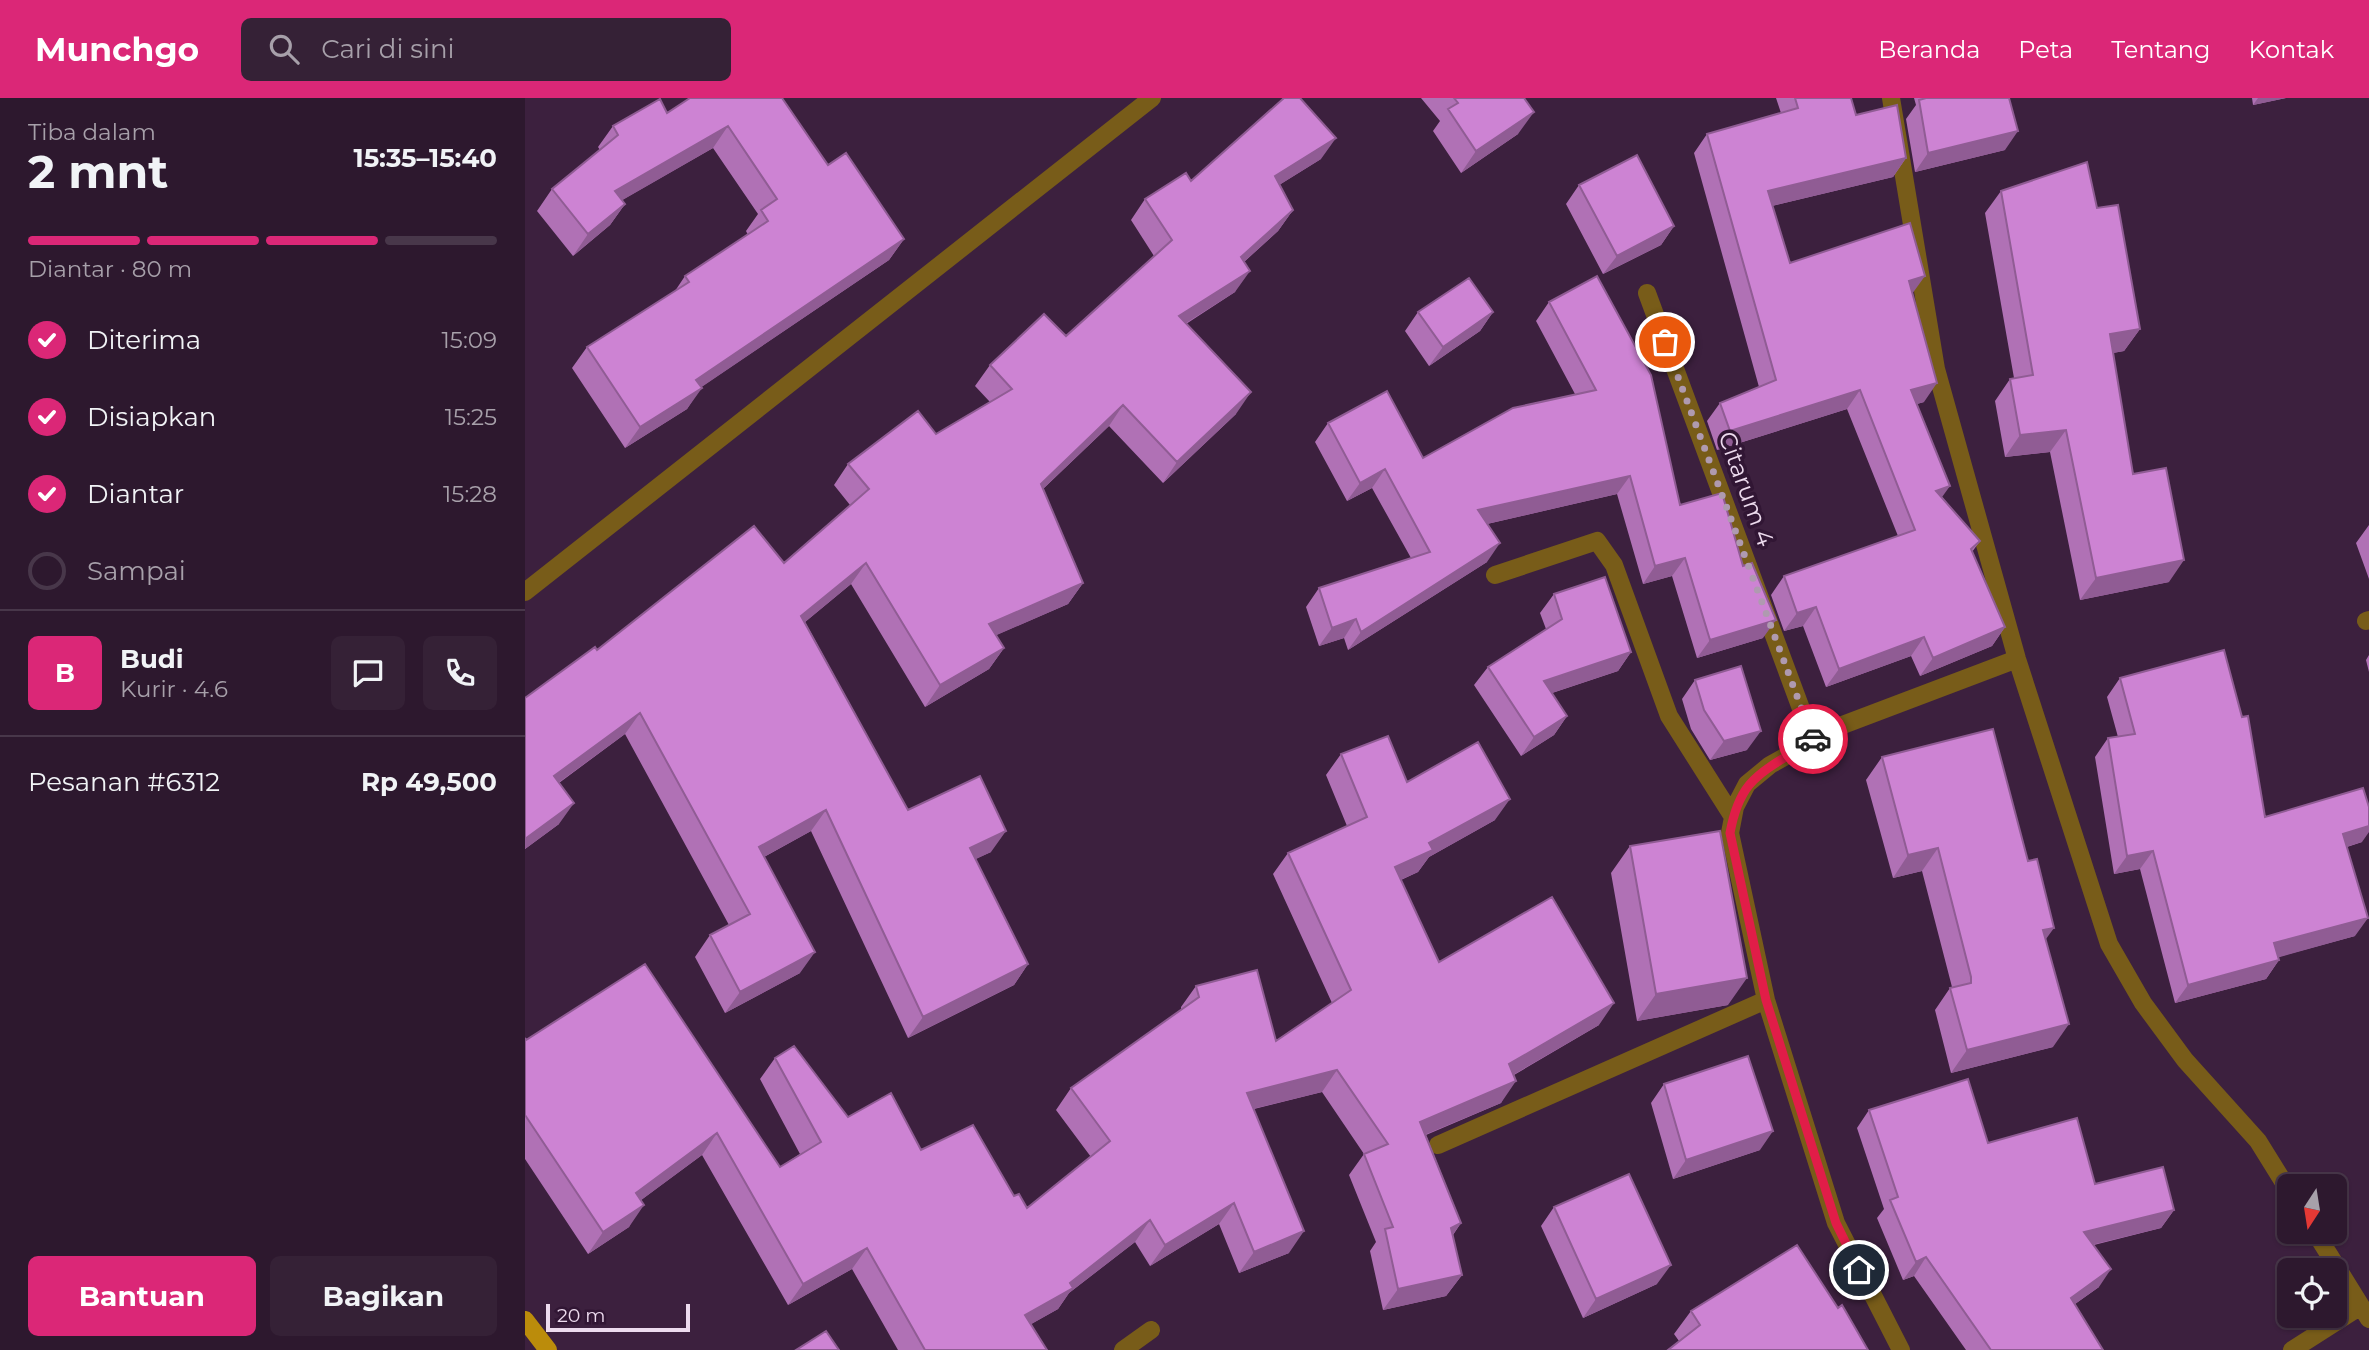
<!DOCTYPE html>
<html lang="id">
<head>
<meta charset="utf-8">
<style>
  body { margin:0; font-family:Montserrat,sans-serif; background:#352136; color:#f1f3f6; height:100vh; display:flex; flex-direction:column; font-size:26px; white-space:nowrap }
  * { box-sizing:border-box; margin:0 }
  p { font-size:23px; color:#a7a0aa }
  .icon { flex:none; width:38px; height:38px; fill:none; stroke:currentColor; stroke-width:2; stroke-linecap:round; stroke-linejoin:round }
  .map { position:relative; flex:1; overflow:hidden }
  .details { display:flex; flex-direction:column; background:#2d182e; width:525px }
  .details>* { flex:none }
  .needle { width:46px; rotate:192deg }
  .controls { position:absolute; left:1752px; top:1076px; display:grid; gap:14px }
  .controls a { display:grid; place-items:center; width:70px; height:70px; border-radius:10px; background:#2d182e; box-shadow:0 2px 5px #0004,0 0 0 2px #48374a; font-size:35px }
  .scale { position:absolute; left:21px; bottom:18px; width:144px; box-sizing:border-box; padding-left:7px; border:4px solid #eddbee; border-top:0; font-size:19px; line-height:24px; white-space:nowrap; color:#eddbee; -webkit-text-stroke:5px #311634; paint-order:stroke }
  .pin { position:absolute; display:grid; place-items:center; width:60px; height:60px; color:#fff; margin:-30px; border:4px solid #fff; border-radius:50%; box-shadow:0 2px 7px #0007 }
  .courier { position:absolute; display:grid; place-items:center; width:70px; height:70px; margin:-35px; border:5px solid #e11d48; border-radius:50%; background:#fff; color:#222; box-shadow:0 2px 9px #0007 }
  .summary em { font-style:normal; font-weight:700 }
  .summary div { display:flex; flex-direction:column-reverse }
  .summary { display:flex; align-items:center; justify-content:space-between; height:119px; padding:0 28px }
  h1 { font-size:46px; font-weight:700; line-height:52px }
  .bar { display:grid; grid-template-columns:repeat(4,1fr); gap:10px 7px; align-content:center; height:84px; padding:0 28px }
  .bar i { height:9px; border-radius:5px; background:#48374a }
  .bar .on { background:#db2777 }
  .bar p { grid-column:span 4 }
  .line { display:flex; align-items:center; gap:18px; padding:0 28px; border-top:2px solid #48374a }
  .line div { flex:1 }
  .round { display:grid; place-items:center; flex:none; width:74px; height:74px; border-radius:10px; background:#352136 }
  ol { padding:0 28px; list-style:none }
  li { display:flex; align-items:center; gap:21px; height:77px }
  li p { margin-inline-start:auto }
  li .icon { padding:7px; border-radius:50%; background:#db2777; color:#fff; stroke-width:4 }
  li:last-child { color:#a7a0aa }
  li i { width:38px; height:38px; border:4px solid #48374a; border-radius:50% }
  .cta { display:flex; gap:14px; margin-top:auto; padding:14px 28px }
  .cta a { flex:1; height:80px; border-radius:10px; background:#db2777; color:#fff; font-size:28px; font-weight:700; line-height:80px; text-align:center }
  .cta a+a { background:#352136; color:#f1f3f6 }
  header { display:flex; align-items:center; gap:42px; box-sizing:border-box; height:98px; padding:0 35px; background:#db2777; color:#fff }
  header strong { font-size:33px }
  nav { display:flex; gap:38px; margin-inline-start:auto; font-size:24px }
  .search { width:490px; height:63px; background:#352136; display:flex; align-items:center; gap:18px; box-sizing:border-box; padding:0 24px; border-radius:10px; color:#a7a0aa; font-size:26px }
  main { display:flex; flex:1; min-height:0 }
  .map>svg:first-child { display:block }
</style>
</head>
<body>
<header>
<strong>Munchgo</strong>
<div class="search"><svg class="icon" aria-label="search" viewBox="0 0 24 24"><circle cx="10" cy="10" r="6"/><path d="M15 15l6 6"/></svg>Cari di sini</div>
<nav><a>Beranda</a><a>Peta</a><a>Tentang</a><a>Kontak</a></nav>
</header>
<main>
<section class="details">
<div class="summary"><div><h1>2 mnt</h1><p>Tiba dalam</p></div><em>15:35–15:40</em></div>
<div class="bar"><i class="on"></i><i class="on"></i><i class="on"></i><i></i><p>Diantar · 80 m</p></div>
<ol>
<li><svg class="icon" aria-label="check" viewBox="0 0 24 24"><path d="M5 12l5 5 9-10"/></svg>Diterima<p>15:09</p></li>
<li><svg class="icon" aria-label="check" viewBox="0 0 24 24"><path d="M5 12l5 5 9-10"/></svg>Disiapkan<p>15:25</p></li>
<li><svg class="icon" aria-label="check" viewBox="0 0 24 24"><path d="M5 12l5 5 9-10"/></svg>Diantar<p>15:28</p></li>
<li><i></i>Sampai</li>
</ol>
<div class="line" style="height:126px"><b class="round" style="background:#db2777;color:#fff">B</b><div><b>Budi</b><p>Kurir · 4.6</p></div><a class="round"><svg class="icon" aria-label="chat" viewBox="0 0 24 24"><path d="M4 5h16v11H9l-5 4z"/></svg></a><a class="round"><svg class="icon" aria-label="phone" viewBox="0 0 24 24"><path d="M5 4h4l2 5-3 2q2 4 5 5l2-3 5 2v4C11 20 4 13 5 4z"/></svg></a></div>
<div class="line" style="height:91px"><div>Pesanan #6312</div><b>Rp 49,500</b></div>
<div class="cta"><a>Bantuan</a><a>Bagikan</a></div>
</section>
<div class="map">
<svg width="1844" height="1252" viewBox="0 0 1844 1252">
  <rect width="100%" height="100%" fill="#3c203e"/>
  <g fill="none" stroke-linecap="round" stroke-linejoin="round">
    <!-- minor -->
    <path stroke="#785c19" stroke-width="18" d="M 1366,0 L 1411,271 L 1492,561 L 1584,846 L 1618,905 L 1660,962 L 1733,1043 L 1764,1093
      M 1122,195 L 1288,643
      M 970,477 L 1072,443 L 1089,467 L 1144,618 L 1208,719
      M 0,494 L 627,0
      M 1841,523 L 1844,522
      M 913,1047 L 1241,902
      M 1790,1134 L 1844,1221
      M 598,1252 L 626,1232
      M 1376,1252 L 1311,1125 L 1241,902 L 1205,735 L 1210,709 L 1222,686 L 1245,667 L 1315,628 L 1492,561
      M 1767,1252 L 1836,1208"/>
    <!-- primary -->
    <path stroke="#bb8c0b" stroke-width="18" d="M 0,1222 L 23,1252"/>
  </g>
  <!-- wall -->
  <path fill="#b071b5" d="M 165,0 L 303,67 L 379,141 L 364,162 L 176,289 L 162,311 L 100,350 L 47,270 L 62,249 L 150,193 L 160,178 L 223,137 L 221,133 L 233,116 L 188,50 L 97,102 L 100,106 L 85,127 L 48,158 L 12,113 L 27,91 L 75,52 L 73,49 L 88,28 L 142,15 Z
    M 896,0 L 999,0 L 993,36 L 936,75 L 908,33 L 915,23 Z
    M 1251,0 L 1326,0 L 1331,17 L 1381,60 L 1368,79 L 1247,108 L 1265,165 L 1387,196 L 1399,304 L 1392,306 L 1417,399 L 1455,443 L 1447,454 L 1480,529 L 1467,548 L 1395,578 L 1386,558 L 1301,589 L 1278,528 L 1259,533 L 1246,497 L 1259,478 L 1373,438 L 1322,311 L 1192,352 L 1182,323 L 1195,305 L 1234,289 L 1169,55 L 1182,36 L 1256,15 Z
    M 1389,0 L 1484,0 L 1480,52 L 1390,74 L 1381,21 L 1391,7 Z
    M 1727,0 L 1761,0 L 1728,7 Z
    M 796,61 L 754,87 L 768,112 L 753,133 L 719,164 L 710,194 L 661,226 L 711,316 L 638,385 L 584,328 L 518,391 L 558,485 L 543,506 L 471,537 L 479,550 L 464,571 L 400,609 L 326,486 L 280,524 L 383,712 L 466,754 L 450,761 L 503,866 L 489,887 L 383,940 L 286,733 L 239,759 L 275,875 L 200,915 L 170,859 L 185,837 L 204,827 L 100,636 L 34,685 L 34,726 L 0,751 L 0,600 L 72,552 L 259,465 L 325,407 L 309,387 L 323,366 L 411,336 L 465,304 L 450,288 L 465,267 L 541,238 L 629,158 L 606,122 L 620,101 L 666,83 Z
    M 1054,87 L 1149,128 L 1136,147 L 1078,176 L 1041,106 Z
    M 1476,93 L 1572,110 L 1615,231 L 1599,253 L 1588,255 L 1608,376 L 1644,484 L 1555,502 L 1525,354 L 1480,359 L 1470,303 L 1485,281 L 1489,280 L 1460,115 Z
    M 1024,204 L 1155,407 L 1238,540 L 1172,560 L 1147,478 L 1118,486 L 1092,396 L 962,426 L 962,464 L 823,552 L 819,540 L 794,548 L 781,509 L 794,490 L 886,460 L 847,390 L 822,403 L 790,344 L 803,325 L 898,360 L 1050,296 L 1011,223 Z
    M 893,214 L 968,214 L 955,233 L 904,268 L 880,233 Z
    M 1844,427 L 1844,481 L 1831,445 Z
    M 1029,496 L 1106,554 L 1093,573 L 1027,595 L 1042,618 L 1029,637 L 996,658 L 949,587 L 963,569 L 1021,531 L 1015,515 Z
    M 1844,557 L 1844,574 L 1841,562 Z
    M 1595,580 L 1740,719 L 1837,744 L 1822,749 L 1830,838 L 1753,859 L 1754,862 L 1741,881 L 1650,905 L 1615,771 L 1589,776 L 1570,659 L 1583,640 L 1593,639 L 1582,599 Z
    M 1170,582 L 1222,652 L 1185,662 L 1166,631 L 1157,601 Z
    M 816,656 L 970,722 L 904,759 L 893,774 L 876,782 L 914,864 L 1074,927 L 989,977 L 976,1005 L 901,1037 L 936,1125 L 928,1137 L 937,1177 L 921,1198 L 858,1212 L 845,1153 L 851,1144 L 824,1077 L 839,1056 L 797,994 L 729,1011 L 764,1155 L 714,1175 L 694,1126 L 625,1168 L 610,1144 L 544,1195 L 533,1211 L 506,1226 L 522,1252 L 373,1252 L 327,1171 L 263,1207 L 177,1057 L 116,1102 L 104,1129 L 63,1156 L 0,1061 L 0,940 L 1,942 L 120,866 L 255,1069 L 275,1056 L 235,981 L 250,960 L 323,1019 L 396,1052 L 489,1098 L 502,1110 L 566,1059 L 531,1012 L 546,990 L 656,912 L 656,909 L 671,888 L 751,943 L 807,905 L 748,776 L 763,755 L 822,728 L 801,677 Z
    M 1357,659 L 1521,842 L 1528,949 L 1426,975 L 1410,912 L 1425,890 L 1427,889 L 1397,773 L 1368,780 L 1341,682 Z
    M 1105,748 L 1203,907 L 1112,923 L 1086,775 Z
    M 1139,986 L 1235,1052 L 1148,1081 L 1126,1005 Z
    M 1344,1012 L 1463,1045 L 1570,1086 L 1649,1112 L 1636,1130 L 1569,1147 L 1574,1189 L 1550,1206 L 1578,1252 L 1441,1252 L 1389,1178 L 1378,1182 L 1352,1120 L 1359,1111 L 1332,1030 Z
    M 1029,1109 L 1132,1186 L 1058,1220 L 1016,1128 Z
    M 1313,1210 L 1154,1243 L 1149,1236 L 1166,1213 Z"/>
  <!-- shaded-wall -->
  <path fill="#905c94" d="M 1733,0 L 1761,0 L 1728,7 Z
    M 1009,14 L 993,36 L 936,75 L 951,53 Z
    M 203,28 L 188,50 L 75,115 L 90,93 Z
    M 1493,33 L 1480,52 L 1390,74 L 1403,55 Z
    M 811,40 L 796,61 L 735,99 L 750,78 Z
    M 1381,60 L 1368,79 L 1230,112 L 1243,93 Z
    M 100,106 L 85,127 L 48,158 L 63,136 Z
    M 768,112 L 753,133 L 701,180 L 716,159 Z
    M 1149,128 L 1136,147 L 1078,176 L 1092,158 Z
    M 379,141 L 364,162 L 156,303 L 171,282 Z
    M 725,173 L 710,194 L 639,239 L 654,218 Z
    M 1400,178 L 1387,196 L 1384,183 Z
    M 968,214 L 955,233 L 904,268 L 918,249 Z
    M 1615,231 L 1599,253 L 1570,258 L 1585,236 Z
    M 1412,285 L 1399,304 L 1373,311 L 1386,292 Z
    M 177,290 L 162,311 L 100,350 L 115,329 Z
    M 1335,292 L 1322,311 L 1192,352 L 1205,333 Z
    M 726,294 L 711,316 L 638,385 L 652,364 Z
    M 598,307 L 584,328 L 501,407 L 516,386 Z
    M 1541,332 L 1525,354 L 1480,359 L 1495,337 Z
    M 860,371 L 847,390 L 822,403 L 835,385 Z
    M 1105,378 L 1092,396 L 940,431 L 953,412 Z
    M 1425,388 L 1412,406 L 1411,393 Z
    M 975,445 L 962,464 L 823,552 L 836,534 Z
    M 1160,460 L 1147,478 L 1118,486 L 1130,468 Z
    M 1659,462 L 1644,484 L 1555,502 L 1571,480 Z
    M 341,465 L 326,486 L 262,539 L 276,518 Z
    M 558,485 L 543,506 L 449,547 L 464,526 Z
    M 1291,509 L 1278,528 L 1259,533 L 1272,515 Z
    M 831,521 L 819,540 L 794,548 L 807,530 Z
    M 1251,522 L 1238,540 L 1172,560 L 1185,542 Z
    M 1480,529 L 1467,548 L 1395,578 L 1408,560 Z
    M 1399,539 L 1386,558 L 1301,589 L 1314,571 Z
    M 479,550 L 464,571 L 400,609 L 415,587 Z
    M 1106,554 L 1093,573 L 1006,602 L 1019,583 Z
    M 115,615 L 100,636 L 14,699 L 29,678 Z
    M 1042,618 L 1029,637 L 996,658 L 1009,639 Z
    M 1236,633 L 1222,652 L 1185,662 L 1199,643 Z
    M 985,701 L 970,722 L 904,759 L 893,774 L 855,791 L 870,769 L 904,745 Z
    M 49,705 L 34,726 L 0,751 L 0,741 Z
    M 301,712 L 286,733 L 219,770 L 234,749 Z
    M 1844,728 L 1844,734 L 1837,744 L 1805,754 L 1818,736 Z
    M 481,733 L 466,754 L 430,771 L 445,750 Z
    M 1413,750 L 1397,773 L 1368,780 L 1383,757 Z
    M 1628,753 L 1615,771 L 1589,776 L 1602,758 Z
    M 1843,820 L 1830,838 L 1737,864 L 1749,845 Z
    M 1529,830 L 1513,852 L 1518,832 Z
    M 290,854 L 275,875 L 200,915 L 215,894 Z
    M 1754,862 L 1741,881 L 1650,905 L 1663,887 Z
    M 503,866 L 489,887 L 383,940 L 398,919 Z
    M 1222,880 L 1203,907 L 1112,923 L 1131,896 Z
    M 1089,905 L 1074,927 L 969,988 L 984,966 Z
    M 1544,926 L 1528,949 L 1426,975 L 1442,952 Z
    M 812,972 L 797,994 L 707,1016 L 722,995 Z
    M 991,983 L 976,1005 L 880,1045 L 895,1024 Z
    M 1248,1033 L 1235,1052 L 1148,1081 L 1161,1062 Z
    M 192,1035 L 177,1057 L 96,1117 L 111,1095 Z
    M 709,1105 L 694,1126 L 625,1168 L 640,1147 Z
    M 119,1107 L 104,1129 L 63,1156 L 78,1134 Z
    M 1649,1112 L 1636,1130 L 1546,1152 L 1559,1134 Z
    M 625,1122 L 610,1144 L 544,1195 L 533,1211 L 485,1238 L 500,1217 L 545,1185 Z
    M 936,1125 L 921,1146 L 926,1130 Z
    M 779,1133 L 764,1155 L 714,1175 L 729,1154 Z
    M 342,1150 L 327,1171 L 263,1207 L 278,1186 Z
    M 1401,1159 L 1389,1178 L 1378,1182 L 1391,1164 Z
    M 1146,1167 L 1132,1186 L 1058,1220 L 1071,1201 Z
    M 1586,1171 L 1574,1189 L 1533,1218 L 1546,1200 Z
    M 937,1177 L 921,1198 L 858,1212 L 873,1191 Z"/>
  <!-- building -->
  <path fill="#cd83d3" stroke="#905c94" stroke-width="2" d="M 165,0 L 257,0 L 303,67 L 321,55 L 379,141 L 171,282 L 177,290 L 115,329 L 62,249 L 164,184 L 160,178 L 243,123 L 236,112 L 252,101 L 203,28 L 90,93 L 100,106 L 63,136 L 27,91 L 93,37 L 88,28 L 135,1 L 142,15 Z
    M 759,0 L 775,0 L 811,40 L 750,78 L 768,112 L 716,159 L 725,173 L 654,218 L 726,294 L 652,364 L 598,307 L 516,386 L 558,485 L 464,526 L 479,550 L 415,587 L 341,465 L 276,518 L 383,712 L 455,678 L 481,733 L 445,750 L 503,866 L 398,919 L 301,712 L 234,749 L 290,854 L 215,894 L 185,837 L 225,816 L 115,615 L 29,678 L 49,705 L 0,741 L 0,600 L 70,549 L 72,552 L 229,428 L 259,465 L 344,391 L 323,366 L 393,313 L 411,336 L 487,291 L 465,267 L 519,216 L 541,238 L 647,142 L 620,101 L 661,75 L 666,83 Z
    M 929,0 L 999,0 L 1009,14 L 951,53 L 923,11 L 933,5 Z
    M 1270,0 L 1326,0 L 1331,17 L 1372,7 L 1381,60 L 1243,93 L 1265,165 L 1385,125 L 1400,178 L 1384,183 L 1412,285 L 1386,292 L 1425,388 L 1411,393 L 1455,443 L 1446,451 L 1480,529 L 1408,560 L 1399,539 L 1314,571 L 1291,509 L 1272,515 L 1259,478 L 1390,432 L 1335,292 L 1205,333 L 1195,305 L 1251,282 L 1182,36 L 1273,10 Z
    M 1401,0 L 1484,0 L 1493,33 L 1403,55 L 1394,2 Z
    M 1112,57 L 1149,128 L 1092,158 L 1054,87 Z
    M 1562,64 L 1572,110 L 1593,107 L 1615,231 L 1585,236 L 1608,376 L 1641,370 L 1659,462 L 1571,480 L 1541,332 L 1495,337 L 1485,281 L 1508,277 L 1476,93 Z
    M 1072,178 L 1126,277 L 1155,407 L 1197,395 L 1218,468 L 1227,465 L 1251,522 L 1185,542 L 1160,460 L 1130,468 L 1105,378 L 953,412 L 975,445 L 836,534 L 831,521 L 807,530 L 794,490 L 905,454 L 860,371 L 835,385 L 803,325 L 862,293 L 898,360 L 988,310 L 1071,292 L 1024,204 Z
    M 944,180 L 968,214 L 918,249 L 893,214 Z
    M 1080,479 L 1106,554 L 1019,583 L 1042,618 L 1009,639 L 963,569 L 1037,521 L 1029,496 Z
    M 1699,552 L 1717,619 L 1723,618 L 1740,719 L 1838,690 L 1844,709 L 1844,728 L 1818,736 L 1843,820 L 1749,845 L 1754,862 L 1663,887 L 1628,753 L 1602,758 L 1583,640 L 1610,636 L 1595,580 Z
    M 1216,568 L 1236,633 L 1199,643 L 1179,612 L 1170,582 Z
    M 1468,631 L 1503,763 L 1512,761 L 1529,830 L 1518,832 L 1544,926 L 1442,952 L 1425,890 L 1446,885 L 1446,879 L 1413,750 L 1383,757 L 1357,659 Z
    M 863,638 L 882,684 L 953,644 L 985,701 L 904,745 L 908,752 L 870,769 L 914,864 L 1027,799 L 1089,905 L 984,966 L 991,983 L 895,1024 L 936,1125 L 926,1130 L 937,1177 L 873,1191 L 860,1131 L 868,1129 L 839,1056 L 863,1046 L 812,972 L 722,995 L 779,1133 L 729,1154 L 709,1105 L 640,1147 L 625,1122 L 545,1185 L 548,1190 L 500,1217 L 522,1252 L 400,1252 L 342,1150 L 278,1186 L 192,1035 L 111,1095 L 119,1107 L 78,1134 L 0,1017 L 0,940 L 1,942 L 120,866 L 255,1069 L 296,1044 L 250,960 L 269,948 L 323,1019 L 366,995 L 396,1052 L 448,1027 L 489,1098 L 494,1096 L 502,1110 L 585,1043 L 546,990 L 674,899 L 671,888 L 732,872 L 751,943 L 826,892 L 763,755 L 842,719 L 816,656 Z
    M 1195,733 L 1222,880 L 1131,896 L 1105,748 Z
    M 1223,958 L 1248,1033 L 1161,1062 L 1139,986 Z
    M 1443,981 L 1463,1045 L 1552,1020 L 1570,1086 L 1638,1069 L 1649,1112 L 1559,1134 L 1586,1171 L 1546,1200 L 1578,1252 L 1466,1252 L 1401,1159 L 1391,1164 L 1365,1102 L 1373,1099 L 1344,1012 Z
    M 1104,1076 L 1146,1167 L 1071,1201 L 1029,1109 Z
    M 1272,1147 L 1313,1210 L 1317,1207 L 1343,1252 L 1143,1252 L 1175,1227 L 1166,1213 Z
    M 301,1233 L 314,1252 L 271,1252 Z"/>
  <g fill="none" stroke-linecap="round" stroke-linejoin="round">
    <!-- done -->
    <path stroke="#af9ab0" stroke-width="7" stroke-dasharray="0 12.6" d="M 1140,244 L 1288,641"/>
    <!-- route -->
    <path stroke="#e11d48" stroke-width="9" d="M 1288,641 C 1284,647 1274,652 1266,656 C 1228,677 1213,691 1205,735 L 1241,902 L 1311,1125 L 1334,1172"/>
  </g>
  <g text-anchor="middle" stroke-width="7" stroke-linejoin="round" paint-order="stroke">
    <!-- street labels -->
    <g font-size="24" fill="#eddbee" stroke="#311634">
      <text transform="translate(1221 391) rotate(70)" y="8">Citarum 4</text>
    </g>
  </g>
</svg>
<div class="controls">
<a><svg class="needle" viewBox="-14 -14 28 28"><path d="M0-13l5 13h-10z" fill="#e53935"/><path d="M0 13l5-13h-10z" fill="#a7a0aa"/></svg></a>
<a><svg class="icon" aria-label="locate" viewBox="0 0 24 24"><circle cx="12" cy="12" r="6"/><path d="M12 2v4M12 18v4M2 12h4M18 12h4"/></svg></a>
</div>
<div class="scale">20 m</div>
<div class="pin" style="left:1140px;top:244px;background:#ea580c"><svg class="icon" aria-label="bag" viewBox="0 0 24 24"><path d="M5 8h14l-1 12H6zM9 8a3 3 0 0 1 6 0"/></svg></div>
<div class="pin" style="left:1334px;top:1172px;background:#1f2937"><svg class="icon" aria-label="home" viewBox="0 0 24 24"><path d="M3 11l9-7 9 7M6 9v11h12V9"/></svg></div>
<div class="courier" style="left:1288px;top:641px"><svg class="icon" aria-label="car" viewBox="0 0 24 24"><path d="M5 17H2v-5l4-1 3-4h7l3 4 3 1v5h-3M9 17h6M6 11h13"/><circle cx="7" cy="17" r="2"/><circle cx="17" cy="17" r="2"/></svg></div>
</div>
</main>
</body>
</html>
